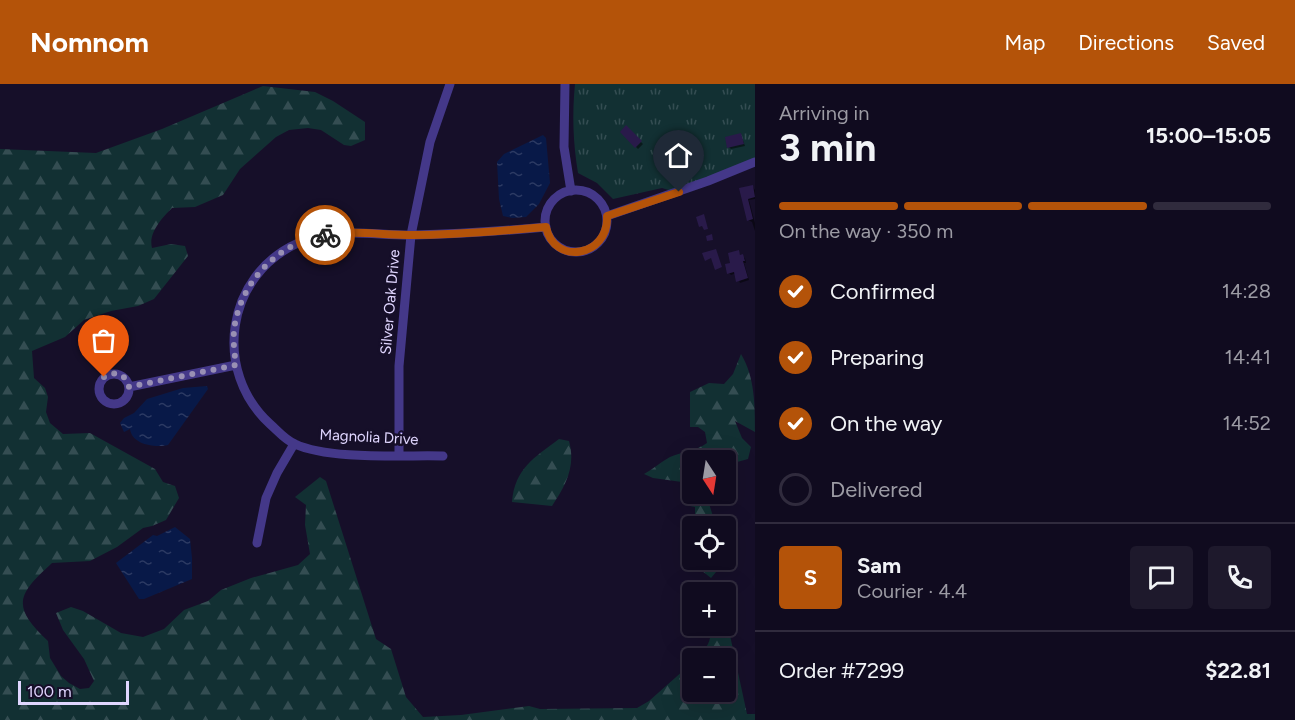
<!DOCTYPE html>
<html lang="en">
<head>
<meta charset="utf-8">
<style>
  body { margin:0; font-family:Figtree,sans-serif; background:#1e192c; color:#f1f3f6; height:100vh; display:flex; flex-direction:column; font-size:22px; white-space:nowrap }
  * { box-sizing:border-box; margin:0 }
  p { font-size:20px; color:#9c9ba4 }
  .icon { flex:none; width:33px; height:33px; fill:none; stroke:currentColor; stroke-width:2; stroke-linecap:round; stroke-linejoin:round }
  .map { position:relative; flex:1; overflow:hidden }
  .side { display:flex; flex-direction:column; background:#100b1f; width:540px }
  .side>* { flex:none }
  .needle { width:39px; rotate:168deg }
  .controls { position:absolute; left:682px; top:366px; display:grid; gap:12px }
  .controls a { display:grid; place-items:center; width:54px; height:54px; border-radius:6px; background:#100b1f; box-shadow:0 6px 24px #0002,0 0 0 2px #302b3d; font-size:30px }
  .scale { position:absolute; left:18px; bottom:15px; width:111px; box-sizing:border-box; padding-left:6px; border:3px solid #e0d6ff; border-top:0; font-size:16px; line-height:21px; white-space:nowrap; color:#e0d6ff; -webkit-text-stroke:4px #160f29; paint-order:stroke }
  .pin { position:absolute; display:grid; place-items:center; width:51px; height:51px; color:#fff; margin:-62px -26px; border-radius:50% 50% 50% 0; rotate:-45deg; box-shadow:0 0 6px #0007 }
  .pin .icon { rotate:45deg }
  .courier { position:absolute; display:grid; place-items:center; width:60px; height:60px; margin:-30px; border:4px solid #b45309; border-radius:50%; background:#fff; color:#222; box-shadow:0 2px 8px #0007 }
  .head em { font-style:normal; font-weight:700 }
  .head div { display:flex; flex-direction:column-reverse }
  .head { display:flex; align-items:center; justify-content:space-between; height:102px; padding:0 24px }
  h1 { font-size:39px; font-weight:700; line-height:45px }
  .bar { display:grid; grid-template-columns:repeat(4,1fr); gap:9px 6px; align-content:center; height:72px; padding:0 24px }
  .bar i { height:8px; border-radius:4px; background:#302b3d }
  .bar .current { background:#b45309 }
  .bar p { grid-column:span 4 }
  .line { display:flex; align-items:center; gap:15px; padding:0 24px; border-top:2px solid #302b3d }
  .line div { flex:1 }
  .round { display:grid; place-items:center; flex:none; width:63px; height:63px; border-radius:6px; background:#1e192c }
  ol { padding:0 24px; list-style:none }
  li { display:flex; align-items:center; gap:18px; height:66px }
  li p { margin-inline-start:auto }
  li .icon { padding:6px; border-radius:50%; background:#b45309; color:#fff; stroke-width:4 }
  li:last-child { color:#9c9ba4 }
  li i { width:33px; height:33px; border:3px solid #302b3d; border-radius:50% }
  header { display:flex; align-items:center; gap:36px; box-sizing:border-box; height:84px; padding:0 30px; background:#b45309; color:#fff }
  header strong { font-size:28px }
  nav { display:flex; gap:33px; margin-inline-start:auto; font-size:21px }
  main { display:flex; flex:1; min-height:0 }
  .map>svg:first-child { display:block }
</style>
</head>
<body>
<header>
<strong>Nomnom</strong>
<nav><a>Map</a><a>Directions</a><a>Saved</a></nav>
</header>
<main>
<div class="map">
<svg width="755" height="636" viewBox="0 0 755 636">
  <defs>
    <pattern id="grass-tufts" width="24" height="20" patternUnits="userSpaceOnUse" patternTransform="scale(1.5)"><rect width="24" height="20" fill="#123033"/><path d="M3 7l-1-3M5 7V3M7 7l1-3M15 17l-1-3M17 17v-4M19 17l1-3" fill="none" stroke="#344d52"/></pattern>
    <pattern id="forest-firs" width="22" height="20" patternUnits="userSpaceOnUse" patternTransform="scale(1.5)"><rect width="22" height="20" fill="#123033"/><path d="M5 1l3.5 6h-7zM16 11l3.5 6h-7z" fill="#344d52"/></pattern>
    <pattern id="water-ripples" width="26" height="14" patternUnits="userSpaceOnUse" patternTransform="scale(1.5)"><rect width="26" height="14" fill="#081948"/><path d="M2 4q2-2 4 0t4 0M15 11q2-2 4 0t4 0" fill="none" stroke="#2c3a63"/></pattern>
  </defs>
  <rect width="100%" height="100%" fill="#160f29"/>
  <!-- grass -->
  <path fill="url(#grass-tufts)" d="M 575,0 L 755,0 L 755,74 L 672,107 L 662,104 L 613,115 L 597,99 L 578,89 C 573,59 572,30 575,0 Z"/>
  <!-- forest -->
  <path fill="url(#forest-firs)" d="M 263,2 L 315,8 L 333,17 L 365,38 L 365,56 L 351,62 L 344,61 L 321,46 L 308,44 L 289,46 L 276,53 L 240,85 L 223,111 L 195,123 L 172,124 C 162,134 148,149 152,164 L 171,160 L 185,162 L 188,172 L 154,215 L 138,222 L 111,227 L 84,236 L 65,253 L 32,267 L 34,294 L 45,304 L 48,313 L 46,328 L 50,339 L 63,350 L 90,349 L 155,385 L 163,398 L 175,402 L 179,414 L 166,436 L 152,442 L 143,444 L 117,463 L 90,477 L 52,479 C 17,511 11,522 48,557 L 50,574 L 61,592 L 69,599 L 80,605 L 89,604 L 94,597 L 84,575 L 63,546 L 56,529 L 71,523 L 83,527 L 121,549 L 143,553 L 164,545 L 184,526 L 208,517 L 221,506 L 251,494 L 298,481 L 310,470 L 305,441 L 306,421 L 295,413 L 320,393 L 326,397 L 376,555 L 391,565 L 406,613 L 423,633 L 461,631 L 529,622 L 540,625 L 637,624 L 649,617 L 693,578 L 693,608 L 726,608 L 726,574 L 696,574 C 707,564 713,557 709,542 L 726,542 L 726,533 L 747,630 L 755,630 L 755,636 L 0,636 L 0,65 L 96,69 L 162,45 Z
    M 741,270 C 755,293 755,322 755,348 L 735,337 L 742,354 L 751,363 L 748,375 L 726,381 L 726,376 L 693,376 L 693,410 L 706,410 L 716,442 L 695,442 L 695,423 L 685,421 L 682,398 L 653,394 L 644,390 C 653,385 661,378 670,373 C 682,368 696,367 707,359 L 705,348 L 698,343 L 690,343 L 690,308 L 709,299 L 724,300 L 733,290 Z
    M 559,355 L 569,357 C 576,382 566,401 552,422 L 512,418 C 515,384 534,374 559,355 Z
    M 696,476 L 720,476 L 721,482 L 711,494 L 697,483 Z"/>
  <!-- water -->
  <path fill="url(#water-ripples)" d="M 543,51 L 546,54 L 550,99 L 539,120 L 526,133 L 512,134 L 503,132 L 499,115 L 497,78 L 504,70 Z
    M 207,302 L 208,305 L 168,361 C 156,364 132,361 130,345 L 124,348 L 120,339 L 124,334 L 134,329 L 147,315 L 183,304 Z
    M 175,443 L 190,455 L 192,474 L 192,495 L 144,515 L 139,515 L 116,479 L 153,451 L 157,452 Z"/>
  <!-- shadow -->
  <path fill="#0007" d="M 626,44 L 643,60 L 638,65 L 622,48 Z
    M 741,51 L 745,62 L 731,65 L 729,63 Z
    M 753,103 L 755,106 L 755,115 L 749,116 L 755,139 L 755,147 L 752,138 L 748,136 L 741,106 Z
    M 738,167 L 741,173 L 745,174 L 746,179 L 744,179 L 749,196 L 740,199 L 736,189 L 731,191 L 729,189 Z"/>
  <!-- building -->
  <path fill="#291a4a" d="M 626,41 L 642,57 L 635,64 L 620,48 Z
    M 741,49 L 744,60 L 727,64 L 725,53 Z
    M 753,101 L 755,113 L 748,115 L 753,135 L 747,137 L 739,104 Z
    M 704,130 L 708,145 L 704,146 L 702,142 L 699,143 L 696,133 Z
    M 712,150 L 713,156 L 707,157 L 706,152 Z
    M 716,165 L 722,183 L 715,186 L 711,174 L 705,177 L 702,169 Z
    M 739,166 L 740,171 L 743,170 L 745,177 L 743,177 L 748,194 L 736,198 L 734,188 L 727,190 L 725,180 L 730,179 L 728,169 Z"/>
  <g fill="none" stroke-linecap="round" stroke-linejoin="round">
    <!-- minor -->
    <path stroke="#443889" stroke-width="9" d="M 565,0 L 564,63 L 571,107
      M545 137a31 31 0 1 1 62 0a31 31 0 1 1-62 0Z
      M 607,132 L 708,97 L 755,78
      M99 305a15 15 0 1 1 30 0a15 15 0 1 1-30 0Z
      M 129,303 L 236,281
      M 399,371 L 399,282 L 411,151 L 430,58 L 450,0
      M 443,372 C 404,371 329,376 295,360 C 285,356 278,347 270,340 C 212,287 226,191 298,159 C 335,142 375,152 415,151 C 459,150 502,147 546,143
      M 257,459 L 266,414 L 277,389 L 294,360"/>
  </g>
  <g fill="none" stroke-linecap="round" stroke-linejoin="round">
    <!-- done -->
    <path stroke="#9990b4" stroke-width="6" stroke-dasharray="0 10.8" d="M 104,293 C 115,286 126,290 129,303 L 236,281 C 234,266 232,250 236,235 C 245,193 283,157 325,151"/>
    <!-- route -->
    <path stroke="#b45309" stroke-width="8" d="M 325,151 C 354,146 383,151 412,151 C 457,151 501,147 546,143 C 554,182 609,173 607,132 L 679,108"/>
  </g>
  <g text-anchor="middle" stroke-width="5" stroke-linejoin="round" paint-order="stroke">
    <!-- street labels -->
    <g font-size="15" fill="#e0d6ff" stroke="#160f29">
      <text transform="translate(390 218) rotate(-85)" y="5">Silver Oak Drive</text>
      <text transform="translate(369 353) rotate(3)" y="5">Magnolia Drive</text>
    </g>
  </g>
</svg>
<div class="controls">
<a><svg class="needle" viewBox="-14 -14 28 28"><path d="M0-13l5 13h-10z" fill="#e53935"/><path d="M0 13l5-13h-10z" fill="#9c9ba4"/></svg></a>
<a><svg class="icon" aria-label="locate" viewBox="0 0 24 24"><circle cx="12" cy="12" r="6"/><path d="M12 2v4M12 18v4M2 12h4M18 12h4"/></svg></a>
<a>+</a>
<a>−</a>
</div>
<div class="scale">100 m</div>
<div class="pin" style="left:104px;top:293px;background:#ea580c"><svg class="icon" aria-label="bag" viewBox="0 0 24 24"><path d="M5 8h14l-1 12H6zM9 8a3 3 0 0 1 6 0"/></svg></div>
<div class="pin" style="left:679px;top:108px;background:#1f2937"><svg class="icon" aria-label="home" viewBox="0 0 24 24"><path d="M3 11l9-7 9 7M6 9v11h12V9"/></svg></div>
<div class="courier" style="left:325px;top:151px"><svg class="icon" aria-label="bike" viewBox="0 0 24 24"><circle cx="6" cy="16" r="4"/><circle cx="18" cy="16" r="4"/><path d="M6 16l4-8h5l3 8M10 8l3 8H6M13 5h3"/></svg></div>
</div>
<section class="side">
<div class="head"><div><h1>3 min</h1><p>Arriving in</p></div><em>15:00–15:05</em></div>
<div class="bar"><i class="current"></i><i class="current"></i><i class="current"></i><i></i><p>On the way · 350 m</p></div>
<ol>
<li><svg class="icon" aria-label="check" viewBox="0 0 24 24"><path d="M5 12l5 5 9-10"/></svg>Confirmed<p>14:28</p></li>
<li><svg class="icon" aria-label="check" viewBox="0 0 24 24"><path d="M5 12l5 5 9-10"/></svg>Preparing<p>14:41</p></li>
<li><svg class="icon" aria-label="check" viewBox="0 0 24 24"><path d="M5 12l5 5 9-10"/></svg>On the way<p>14:52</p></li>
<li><i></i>Delivered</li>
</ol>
<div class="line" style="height:108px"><b class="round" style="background:#b45309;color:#fff">S</b><div><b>Sam</b><p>Courier · 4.4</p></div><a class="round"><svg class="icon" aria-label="chat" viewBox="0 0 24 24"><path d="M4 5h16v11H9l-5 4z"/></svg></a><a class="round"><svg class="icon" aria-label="phone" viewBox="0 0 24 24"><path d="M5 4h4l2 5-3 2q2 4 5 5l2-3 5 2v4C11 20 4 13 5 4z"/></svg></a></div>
<div class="line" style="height:78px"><div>Order #7299</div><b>$22.81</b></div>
</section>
</main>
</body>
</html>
